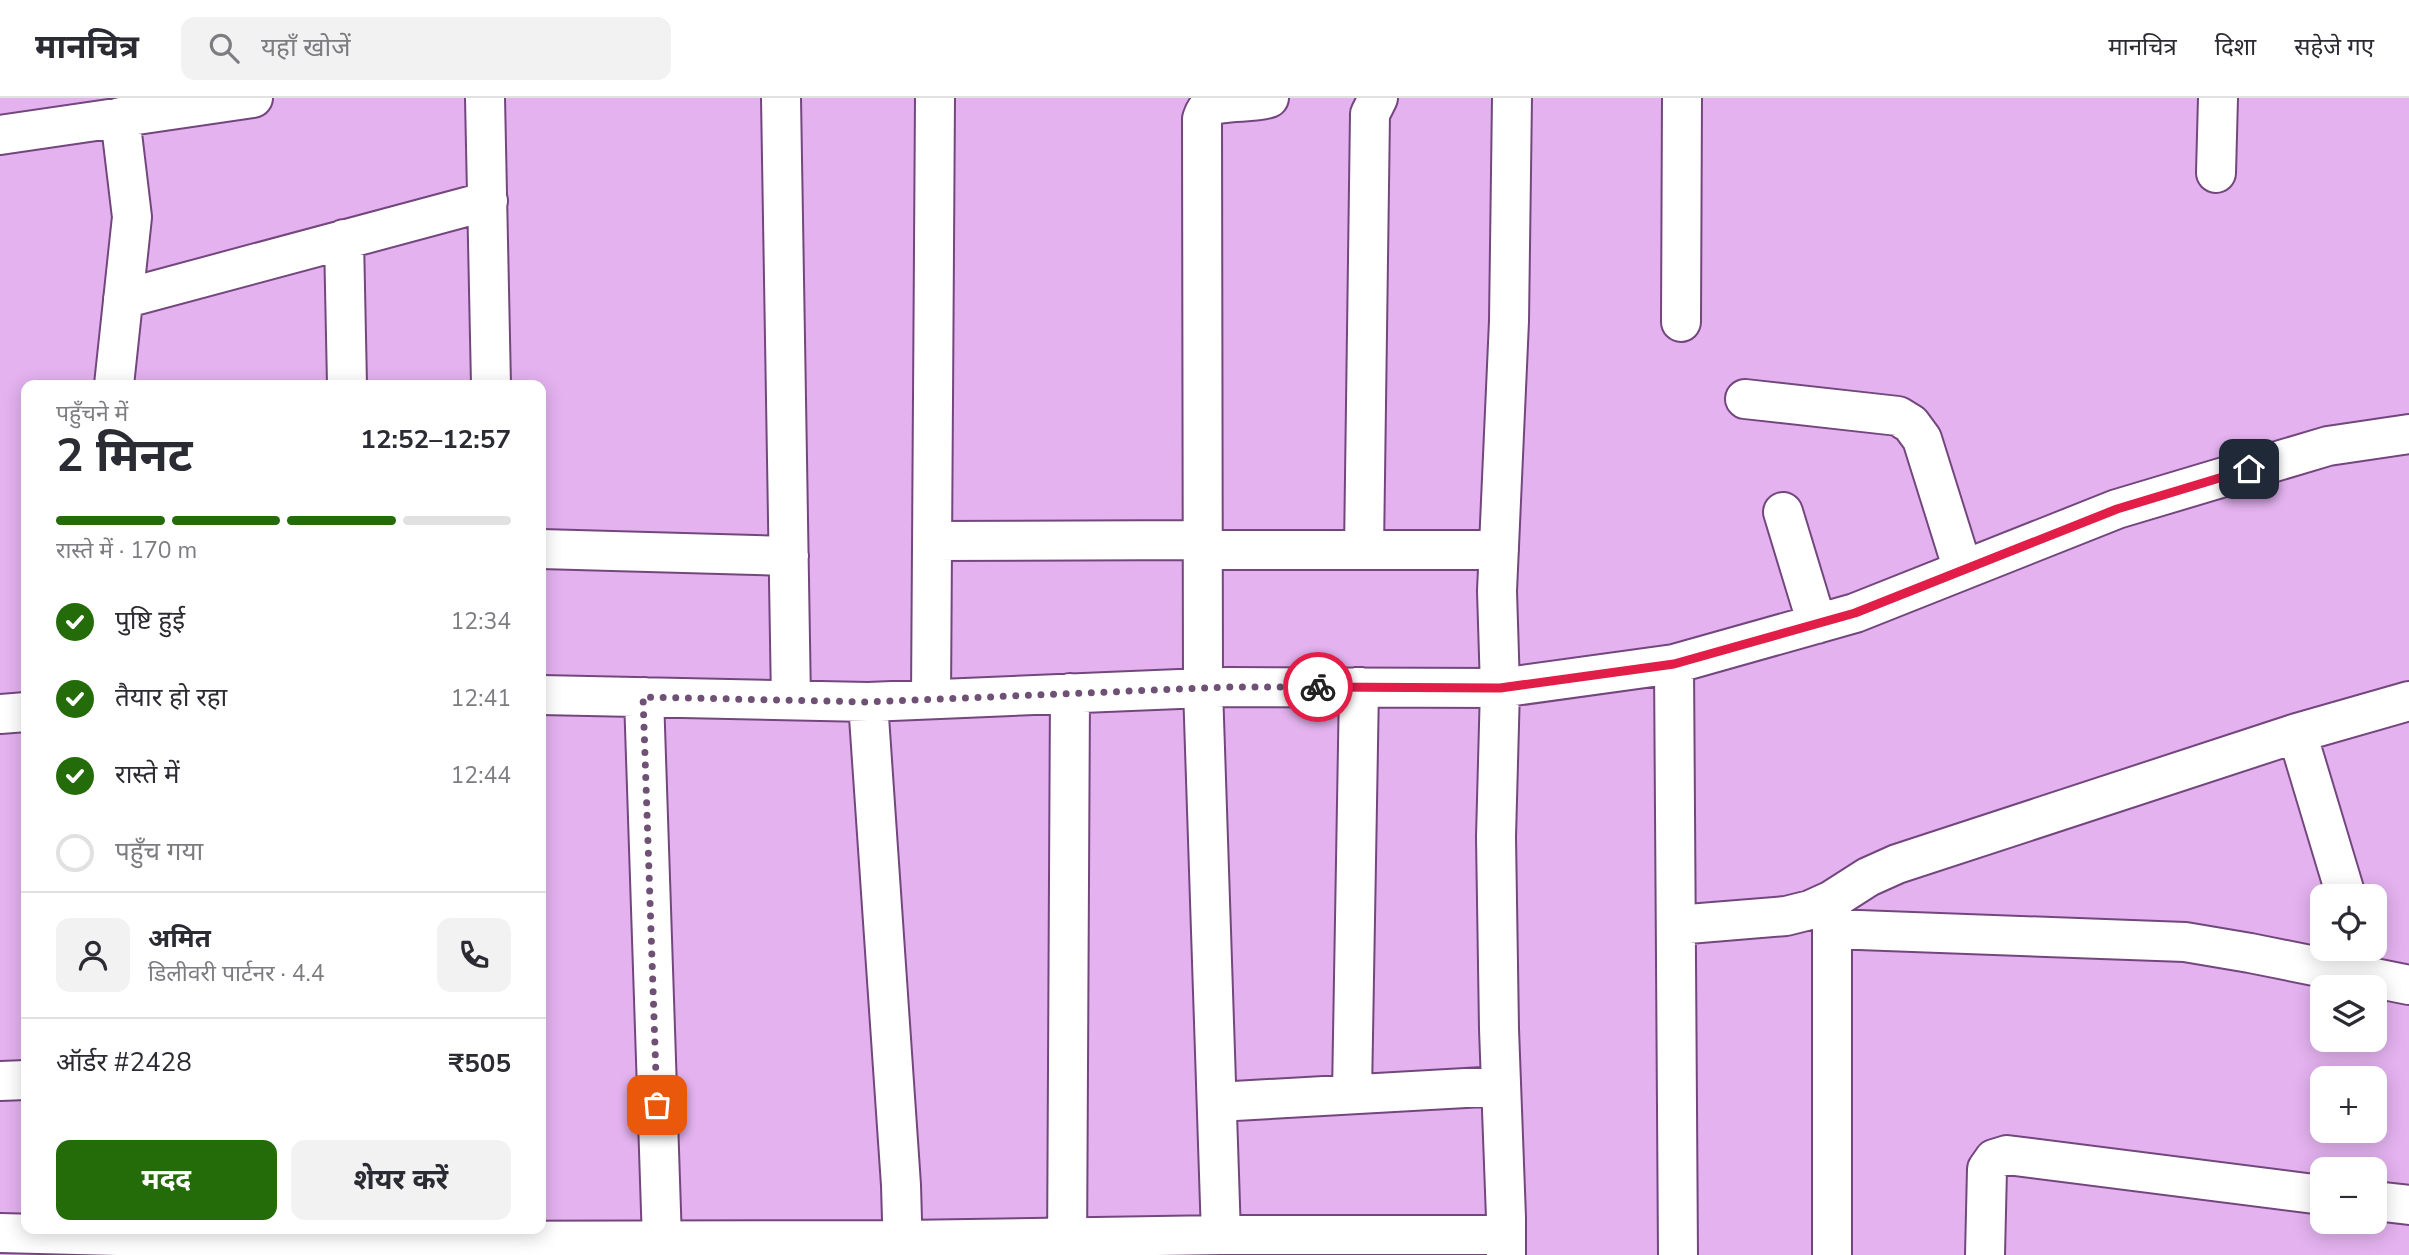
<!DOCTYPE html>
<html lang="hi">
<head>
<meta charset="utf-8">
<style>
  body { margin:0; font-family:"Nunito Sans","Noto Sans Devanagari",sans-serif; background:#f2f2f3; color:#2b2b33; height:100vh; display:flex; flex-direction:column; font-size:26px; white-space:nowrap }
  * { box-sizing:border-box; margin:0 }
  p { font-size:23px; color:#7c7c81 }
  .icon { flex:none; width:38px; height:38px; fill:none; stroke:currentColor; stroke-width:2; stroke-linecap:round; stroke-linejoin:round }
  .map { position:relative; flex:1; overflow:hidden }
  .side { position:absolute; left:21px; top:282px; width:525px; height:854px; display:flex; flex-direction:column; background:#fff; border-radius:14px; box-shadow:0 4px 18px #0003 }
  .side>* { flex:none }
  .buttons { position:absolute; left:2310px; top:786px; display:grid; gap:14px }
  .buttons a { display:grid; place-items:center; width:77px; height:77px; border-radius:14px; background:#fff; box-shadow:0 4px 18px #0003; font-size:35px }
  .pin { position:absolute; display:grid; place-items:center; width:60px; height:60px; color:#fff; margin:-30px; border-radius:14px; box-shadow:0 4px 10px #0006 }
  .courier { position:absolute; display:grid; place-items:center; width:70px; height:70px; margin:-35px; border:5px solid #e11d48; border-radius:50%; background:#fff; color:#222; box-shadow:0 2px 9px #0007 }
  .head em { font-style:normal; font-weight:700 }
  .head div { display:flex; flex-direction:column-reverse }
  .head { display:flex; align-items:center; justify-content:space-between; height:119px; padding:0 35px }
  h1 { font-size:46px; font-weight:700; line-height:52px }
  .bar { display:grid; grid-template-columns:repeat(4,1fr); gap:10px 7px; align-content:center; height:84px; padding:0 35px }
  .bar i { height:9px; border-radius:5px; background:#e1e1e2 }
  .bar .on { background:#246c0a }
  .bar p { grid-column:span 4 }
  .line { display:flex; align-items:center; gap:18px; padding:0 35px; border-top:2px solid #e1e1e2 }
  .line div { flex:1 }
  .round { display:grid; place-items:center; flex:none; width:74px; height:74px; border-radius:14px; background:#f2f2f3 }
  ol { padding:0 35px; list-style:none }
  li { display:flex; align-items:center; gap:21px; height:77px }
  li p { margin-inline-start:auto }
  li .icon { padding:7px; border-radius:50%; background:#246c0a; color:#fff; stroke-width:4 }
  li:last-child { color:#7c7c81 }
  li i { width:38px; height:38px; border:4px solid #e1e1e2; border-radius:50% }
  .cta { display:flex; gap:14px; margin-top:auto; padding:14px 35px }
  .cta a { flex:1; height:80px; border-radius:14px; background:#246c0a; color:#fff; font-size:28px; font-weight:700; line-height:80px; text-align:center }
  .cta a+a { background:#f2f2f3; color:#2b2b33 }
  header { display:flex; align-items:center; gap:42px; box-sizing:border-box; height:98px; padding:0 35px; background:#fff; border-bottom:2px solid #e1e1e2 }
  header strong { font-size:33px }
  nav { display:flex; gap:38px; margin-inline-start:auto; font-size:24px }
  .search { width:490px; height:63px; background:#f2f2f3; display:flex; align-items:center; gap:18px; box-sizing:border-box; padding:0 24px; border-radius:14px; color:#7c7c81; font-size:26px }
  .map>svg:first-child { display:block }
</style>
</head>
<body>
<header>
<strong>मानचित्र</strong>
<div class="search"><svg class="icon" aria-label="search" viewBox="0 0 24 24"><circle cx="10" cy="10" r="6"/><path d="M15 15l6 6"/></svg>यहाँ खोजें</div>
<nav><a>मानचित्र</a><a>दिशा</a><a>सहेजे गए</a></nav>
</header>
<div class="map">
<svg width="2409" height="1157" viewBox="0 0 2409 1157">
  <rect width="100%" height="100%" fill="#e3b2ef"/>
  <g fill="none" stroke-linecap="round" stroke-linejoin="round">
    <defs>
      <path id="minor" d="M 485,0 L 491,287
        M 781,0 L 791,602
        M 0,37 L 253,0
        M 2216,75 L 2218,0
        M 344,141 L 347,287
        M 123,201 L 488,103
        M 1681,224 L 1682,0
        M 114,287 L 132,119 L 120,19
        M 1745,301 L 1898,318 L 1911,326 L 1922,341 L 1963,472
        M 1783,414 L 1817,526
        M 932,443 L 1203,442
        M 541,451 L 789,458
        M 1204,452 L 1499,452
        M 1364,452 L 1370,16 L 1378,0
        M 1674,566 L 1678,1157
        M 541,597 L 868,604 L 901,1087 L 903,1157
        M 644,599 L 662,1143
        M 931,601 L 935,0
        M 868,604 L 1228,589 L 1500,590 L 1674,566 L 1855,515 L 2117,411 L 2328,348 L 2409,336
        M 0,616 L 26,614
        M 2297,635 L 2346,798
        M 1676,827 L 1786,818 L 1810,812 L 1832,802 L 1868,779 L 1897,766 L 2297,635 L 2409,603
        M 1832,831 L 2185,844 L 2250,855 L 2409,887
        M 0,983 L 26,982
        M 1352,996 L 1359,589
        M 1217,1004 L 1501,988
        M 2375,1103 L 2409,1107
        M 0,1135 L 312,1143 L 903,1142 L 1221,1137 L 1506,1137
        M 1221,1137 L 1203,590 L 1202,21 C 1203,18 1204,14 1207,11 C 1217,1 1253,6 1269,0
        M 1067,1157 L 1070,595
        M 1506,1157 L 1506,1120 L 1499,931 L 1496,739 L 1500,590 L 1497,493 L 1509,223 L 1512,0
        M 1832,1157 L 1832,805
        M 1985,1157 L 1987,1071 L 1994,1061 L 2007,1057 L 2322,1097"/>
    </defs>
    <!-- minor casing -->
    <use href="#minor" stroke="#73477d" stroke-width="42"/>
    <!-- minor -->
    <use href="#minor" stroke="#fff" stroke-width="38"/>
  </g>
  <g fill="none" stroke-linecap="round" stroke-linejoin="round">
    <!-- done -->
    <path stroke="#6f5176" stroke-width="7" stroke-dasharray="0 12.6" d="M 657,1007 L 643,599 L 868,604 L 1228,589 L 1318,589"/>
    <!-- route -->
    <path stroke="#e11d48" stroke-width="9" d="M 1318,589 L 1500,590 L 1674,566 L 1855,515 L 2117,411 L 2249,371"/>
  </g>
</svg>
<div class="buttons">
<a><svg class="icon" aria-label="locate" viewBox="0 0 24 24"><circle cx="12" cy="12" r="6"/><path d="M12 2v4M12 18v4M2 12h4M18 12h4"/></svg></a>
<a><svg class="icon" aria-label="layers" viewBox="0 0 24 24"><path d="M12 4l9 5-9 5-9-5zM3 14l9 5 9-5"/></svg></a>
<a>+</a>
<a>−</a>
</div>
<div class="pin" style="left:657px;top:1007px;background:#ea580c"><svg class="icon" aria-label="bag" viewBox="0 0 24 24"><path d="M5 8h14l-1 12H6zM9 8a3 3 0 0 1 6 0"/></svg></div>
<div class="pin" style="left:2249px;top:371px;background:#1f2937"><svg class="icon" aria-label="home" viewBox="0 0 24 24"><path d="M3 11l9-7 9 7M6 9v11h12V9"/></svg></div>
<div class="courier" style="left:1318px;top:589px"><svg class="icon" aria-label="bike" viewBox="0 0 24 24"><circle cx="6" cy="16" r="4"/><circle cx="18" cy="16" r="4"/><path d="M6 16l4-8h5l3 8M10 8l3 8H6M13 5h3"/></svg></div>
<section class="side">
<div class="head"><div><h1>2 मिनट</h1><p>पहुँचने में</p></div><em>12:52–12:57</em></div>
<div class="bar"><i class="on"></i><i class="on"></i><i class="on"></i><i></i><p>रास्ते में · 170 m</p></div>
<ol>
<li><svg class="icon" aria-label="check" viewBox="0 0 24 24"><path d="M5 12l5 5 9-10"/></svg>पुष्टि हुई<p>12:34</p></li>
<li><svg class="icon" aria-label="check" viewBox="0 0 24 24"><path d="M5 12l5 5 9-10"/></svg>तैयार हो रहा<p>12:41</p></li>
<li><svg class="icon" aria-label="check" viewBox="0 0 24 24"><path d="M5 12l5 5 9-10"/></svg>रास्ते में<p>12:44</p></li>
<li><i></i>पहुँच गया</li>
</ol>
<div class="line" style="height:126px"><a class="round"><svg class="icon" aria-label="person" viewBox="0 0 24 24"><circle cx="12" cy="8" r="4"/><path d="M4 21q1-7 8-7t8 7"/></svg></a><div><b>अमित</b><p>डिलीवरी पार्टनर · 4.4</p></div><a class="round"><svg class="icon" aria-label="phone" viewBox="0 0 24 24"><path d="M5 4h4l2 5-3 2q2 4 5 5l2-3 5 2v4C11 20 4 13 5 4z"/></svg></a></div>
<div class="line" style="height:91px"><div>ऑर्डर #2428</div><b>₹505</b></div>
<div class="cta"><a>मदद</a><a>शेयर करें</a></div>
</section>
</div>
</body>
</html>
